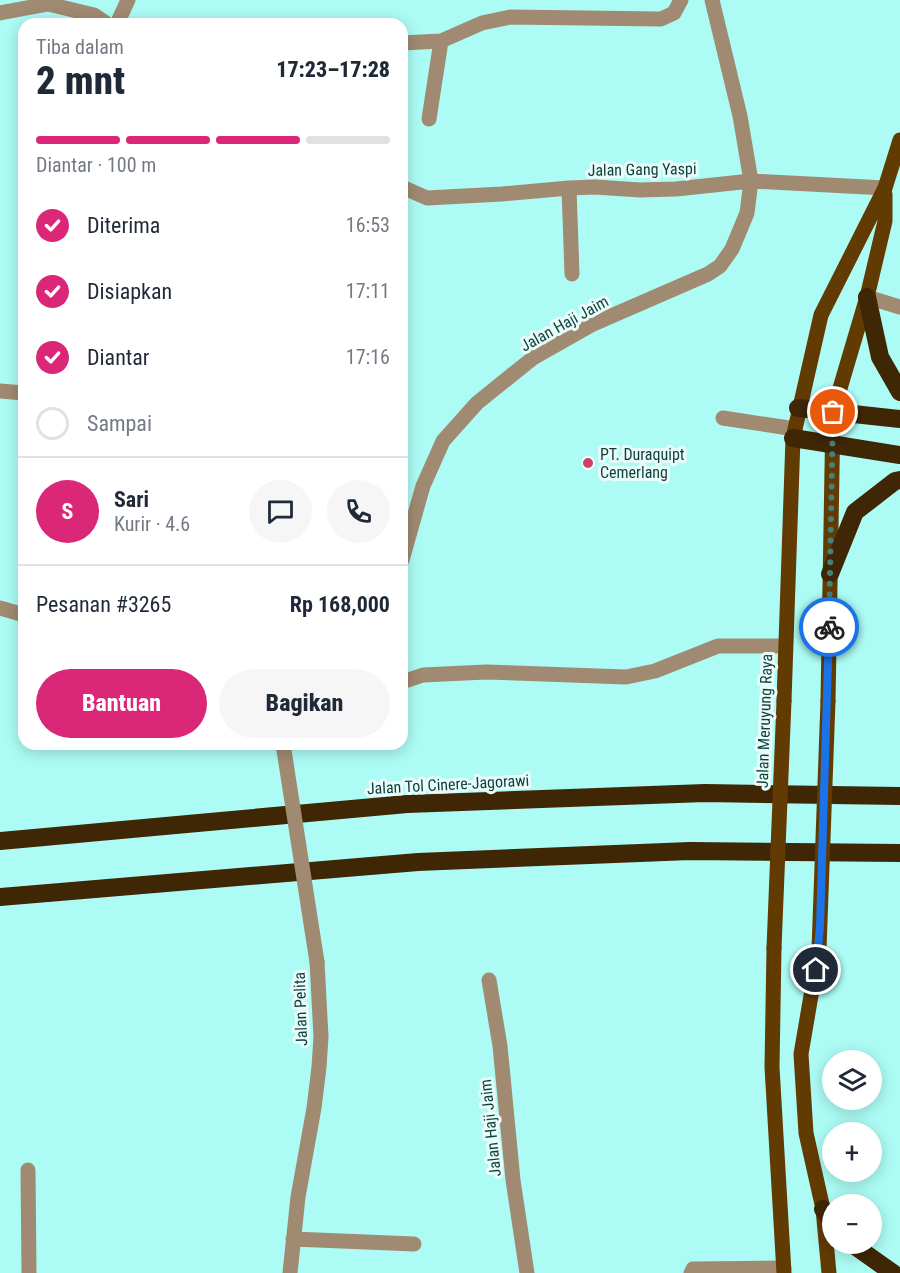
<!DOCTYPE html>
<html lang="id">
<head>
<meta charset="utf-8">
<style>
  body { margin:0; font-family:"Roboto Condensed",sans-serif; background:#f6f6f7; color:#1f2937; height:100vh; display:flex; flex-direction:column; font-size:22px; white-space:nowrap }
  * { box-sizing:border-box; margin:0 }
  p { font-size:20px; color:#747a83 }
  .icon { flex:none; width:33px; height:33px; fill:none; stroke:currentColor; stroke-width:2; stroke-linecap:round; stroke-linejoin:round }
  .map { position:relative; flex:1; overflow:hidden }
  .side { position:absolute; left:18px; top:18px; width:390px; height:732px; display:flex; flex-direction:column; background:#fff; border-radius:18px; box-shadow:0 3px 15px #0003 }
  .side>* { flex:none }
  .buttons { position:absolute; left:822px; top:1050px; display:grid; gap:12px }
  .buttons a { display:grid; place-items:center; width:60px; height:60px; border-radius:50%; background:#fff; box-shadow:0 3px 15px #0003; font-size:30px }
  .pin { position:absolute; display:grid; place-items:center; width:51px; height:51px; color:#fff; margin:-26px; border:3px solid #fff; border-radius:50%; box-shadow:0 2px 6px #0007 }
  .courier { position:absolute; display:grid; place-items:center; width:60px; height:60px; margin:-30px; border:4px solid #1a73e8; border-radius:50%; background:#fff; color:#222; box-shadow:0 2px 8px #0007 }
  .head em { font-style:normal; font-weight:800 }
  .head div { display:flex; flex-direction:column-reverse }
  .head { display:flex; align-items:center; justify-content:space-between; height:102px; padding:0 18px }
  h1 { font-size:39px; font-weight:800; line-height:45px }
  .bar { display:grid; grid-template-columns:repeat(4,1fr); gap:9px 6px; align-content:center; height:72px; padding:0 18px }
  .bar i { height:8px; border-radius:4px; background:#e0e1e3 }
  .bar .current { background:#db2777 }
  .bar p { grid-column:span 4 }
  .line { display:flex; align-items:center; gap:15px; padding:0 18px; border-top:2px solid #e0e1e3 }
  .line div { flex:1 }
  .round { display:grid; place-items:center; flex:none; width:63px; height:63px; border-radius:32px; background:#f6f6f7 }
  ol { padding:0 18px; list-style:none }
  li { display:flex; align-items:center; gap:18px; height:66px }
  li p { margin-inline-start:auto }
  li .icon { padding:6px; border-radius:50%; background:#db2777; color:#fff; stroke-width:4 }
  li:last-child { color:#747a83 }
  li i { width:33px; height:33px; border:3px solid #e0e1e3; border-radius:50% }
  .button { display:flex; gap:12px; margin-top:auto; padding:12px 18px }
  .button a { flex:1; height:69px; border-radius:36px; background:#db2777; color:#fff; font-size:24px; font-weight:800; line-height:69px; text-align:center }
  .button a+a { background:#f6f6f7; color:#1f2937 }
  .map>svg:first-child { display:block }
</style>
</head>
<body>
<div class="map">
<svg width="900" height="1273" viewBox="0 0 900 1273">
  <rect width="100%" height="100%" fill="#acfcf5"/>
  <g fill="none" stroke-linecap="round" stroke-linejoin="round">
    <!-- minor -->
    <path stroke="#a18a72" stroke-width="15" d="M 0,13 L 48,4 L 94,15 L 107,24
      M 117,24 L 128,0
      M 402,43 L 441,41
      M 429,119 L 441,41 L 482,23 L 510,17 L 661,19 L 674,13 L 681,0
      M 402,187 L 427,198 L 502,194 L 569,188 L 595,187 L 640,190 L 676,189 L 751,181 L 885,188
      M 569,188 L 572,274
      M 867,297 L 900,307
      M 0,391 L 24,393
      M 723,418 L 795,429
      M 402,560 L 423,486 L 443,441 L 477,403 L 533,358 L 593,324 L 708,274 L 720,266 L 732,249 L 747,213 L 751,181 L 740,116 L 712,0
      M 0,608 L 24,615
      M 402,682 L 423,675 L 486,672 L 626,677 L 655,671 L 718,646 L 785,646
      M 489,980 L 500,1046 L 513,1180 L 527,1273
      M 28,1170 L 29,1273
      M 293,1239 L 414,1244
      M 290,1273 L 298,1197 L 314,1108 L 319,1067 L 321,1037 L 317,962
      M 691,1273 L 693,1269 L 784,1268"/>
    <!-- major -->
    <path stroke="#623b03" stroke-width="15" d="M 784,701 L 793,438 L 821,315 L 885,188 L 900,140
      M 828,701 L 833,412 L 867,297 L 885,221 L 885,194
      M 774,948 L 772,1067 L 784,1273
      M 819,949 L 801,1054 L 806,1133 L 823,1209 L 829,1273"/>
    <!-- highway -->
    <path stroke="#3f2605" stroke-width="18" d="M 867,297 L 880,357 L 900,392
      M 798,408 L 900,419
      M 793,438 L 900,455
      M 830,574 L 855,512 L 895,481 L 900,480
      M 0,841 L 407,804 L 705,793 L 900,796
      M 0,897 L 418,862 L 690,851 L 900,853
      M 823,1209 L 832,1221
      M 852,1244 L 893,1273"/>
    <!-- minor-bridge -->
    <path stroke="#a18a72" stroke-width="15" d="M 283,744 L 317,962"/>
    <!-- major-bridge -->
    <path stroke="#623b03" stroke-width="15" d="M 774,948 L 784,701
      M 819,949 L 828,701"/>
  </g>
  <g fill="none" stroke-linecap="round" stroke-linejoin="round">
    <!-- done -->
    <path stroke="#45807b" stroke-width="6" stroke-dasharray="0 10.8" d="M 829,627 L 833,412"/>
    <!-- route -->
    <path stroke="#1a73e8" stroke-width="8" d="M 816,970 L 820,926 L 829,627"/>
  </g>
  <!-- markers -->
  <circle fill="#ce4066" stroke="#eafcfa" stroke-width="2" cx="588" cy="463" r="6"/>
  <g text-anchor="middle" stroke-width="6" stroke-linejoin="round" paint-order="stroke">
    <!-- street labels -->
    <g font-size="16" fill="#0e3d3a" stroke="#eafcfa">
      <text transform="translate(642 169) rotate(-1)" y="6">Jalan Gang Yaspi</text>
      <text transform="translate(564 323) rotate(-29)" y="6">Jalan Haji Jaim</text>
      <text transform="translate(764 721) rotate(-88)" y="6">Jalan Meruyung Raya</text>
      <text transform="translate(448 784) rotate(-3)" y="6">Jalan Tol Cinere-Jagorawi</text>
      <text transform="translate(300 1009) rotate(-92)" y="6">Jalan Pelita</text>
      <text transform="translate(490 1128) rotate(-96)" y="6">Jalan Haji Jaim</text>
    </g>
    <!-- poi labels -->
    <g font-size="16" fill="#0e3d3a" stroke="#eafcfa" text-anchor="start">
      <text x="600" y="460">PT. Duraquipt<tspan x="600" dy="18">Cemerlang</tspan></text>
    </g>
  </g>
</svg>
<div class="buttons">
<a><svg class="icon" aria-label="layers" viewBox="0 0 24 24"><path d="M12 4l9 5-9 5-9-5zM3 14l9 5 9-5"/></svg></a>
<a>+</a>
<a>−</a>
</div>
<div class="pin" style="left:833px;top:412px;background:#ea580c"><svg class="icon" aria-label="bag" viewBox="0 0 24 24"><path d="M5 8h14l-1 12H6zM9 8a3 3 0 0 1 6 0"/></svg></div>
<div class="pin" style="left:816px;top:970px;background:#1f2937"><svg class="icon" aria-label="home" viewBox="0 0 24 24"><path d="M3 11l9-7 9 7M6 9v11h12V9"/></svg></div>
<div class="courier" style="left:829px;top:627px"><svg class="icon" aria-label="bike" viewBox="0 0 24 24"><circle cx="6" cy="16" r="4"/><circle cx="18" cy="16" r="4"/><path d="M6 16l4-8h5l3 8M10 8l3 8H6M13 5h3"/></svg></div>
<section class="side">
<div class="head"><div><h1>2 mnt</h1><p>Tiba dalam</p></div><em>17:23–17:28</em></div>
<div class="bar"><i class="current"></i><i class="current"></i><i class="current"></i><i></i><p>Diantar · 100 m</p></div>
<ol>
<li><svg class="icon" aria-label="check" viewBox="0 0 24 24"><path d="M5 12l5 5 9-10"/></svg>Diterima<p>16:53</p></li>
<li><svg class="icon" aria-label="check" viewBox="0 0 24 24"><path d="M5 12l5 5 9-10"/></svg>Disiapkan<p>17:11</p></li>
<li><svg class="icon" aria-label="check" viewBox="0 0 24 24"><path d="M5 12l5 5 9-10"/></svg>Diantar<p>17:16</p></li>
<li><i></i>Sampai</li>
</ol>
<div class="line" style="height:108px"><b class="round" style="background:#db2777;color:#fff">S</b><div><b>Sari</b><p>Kurir · 4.6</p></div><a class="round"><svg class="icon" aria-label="chat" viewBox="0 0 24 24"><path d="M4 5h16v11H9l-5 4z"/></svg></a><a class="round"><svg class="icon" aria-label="phone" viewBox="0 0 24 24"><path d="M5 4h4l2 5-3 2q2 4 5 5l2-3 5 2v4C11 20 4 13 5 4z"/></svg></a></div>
<div class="line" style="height:78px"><div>Pesanan #3265</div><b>Rp 168,000</b></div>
<div class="button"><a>Bantuan</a><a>Bagikan</a></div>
</section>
</div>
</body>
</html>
